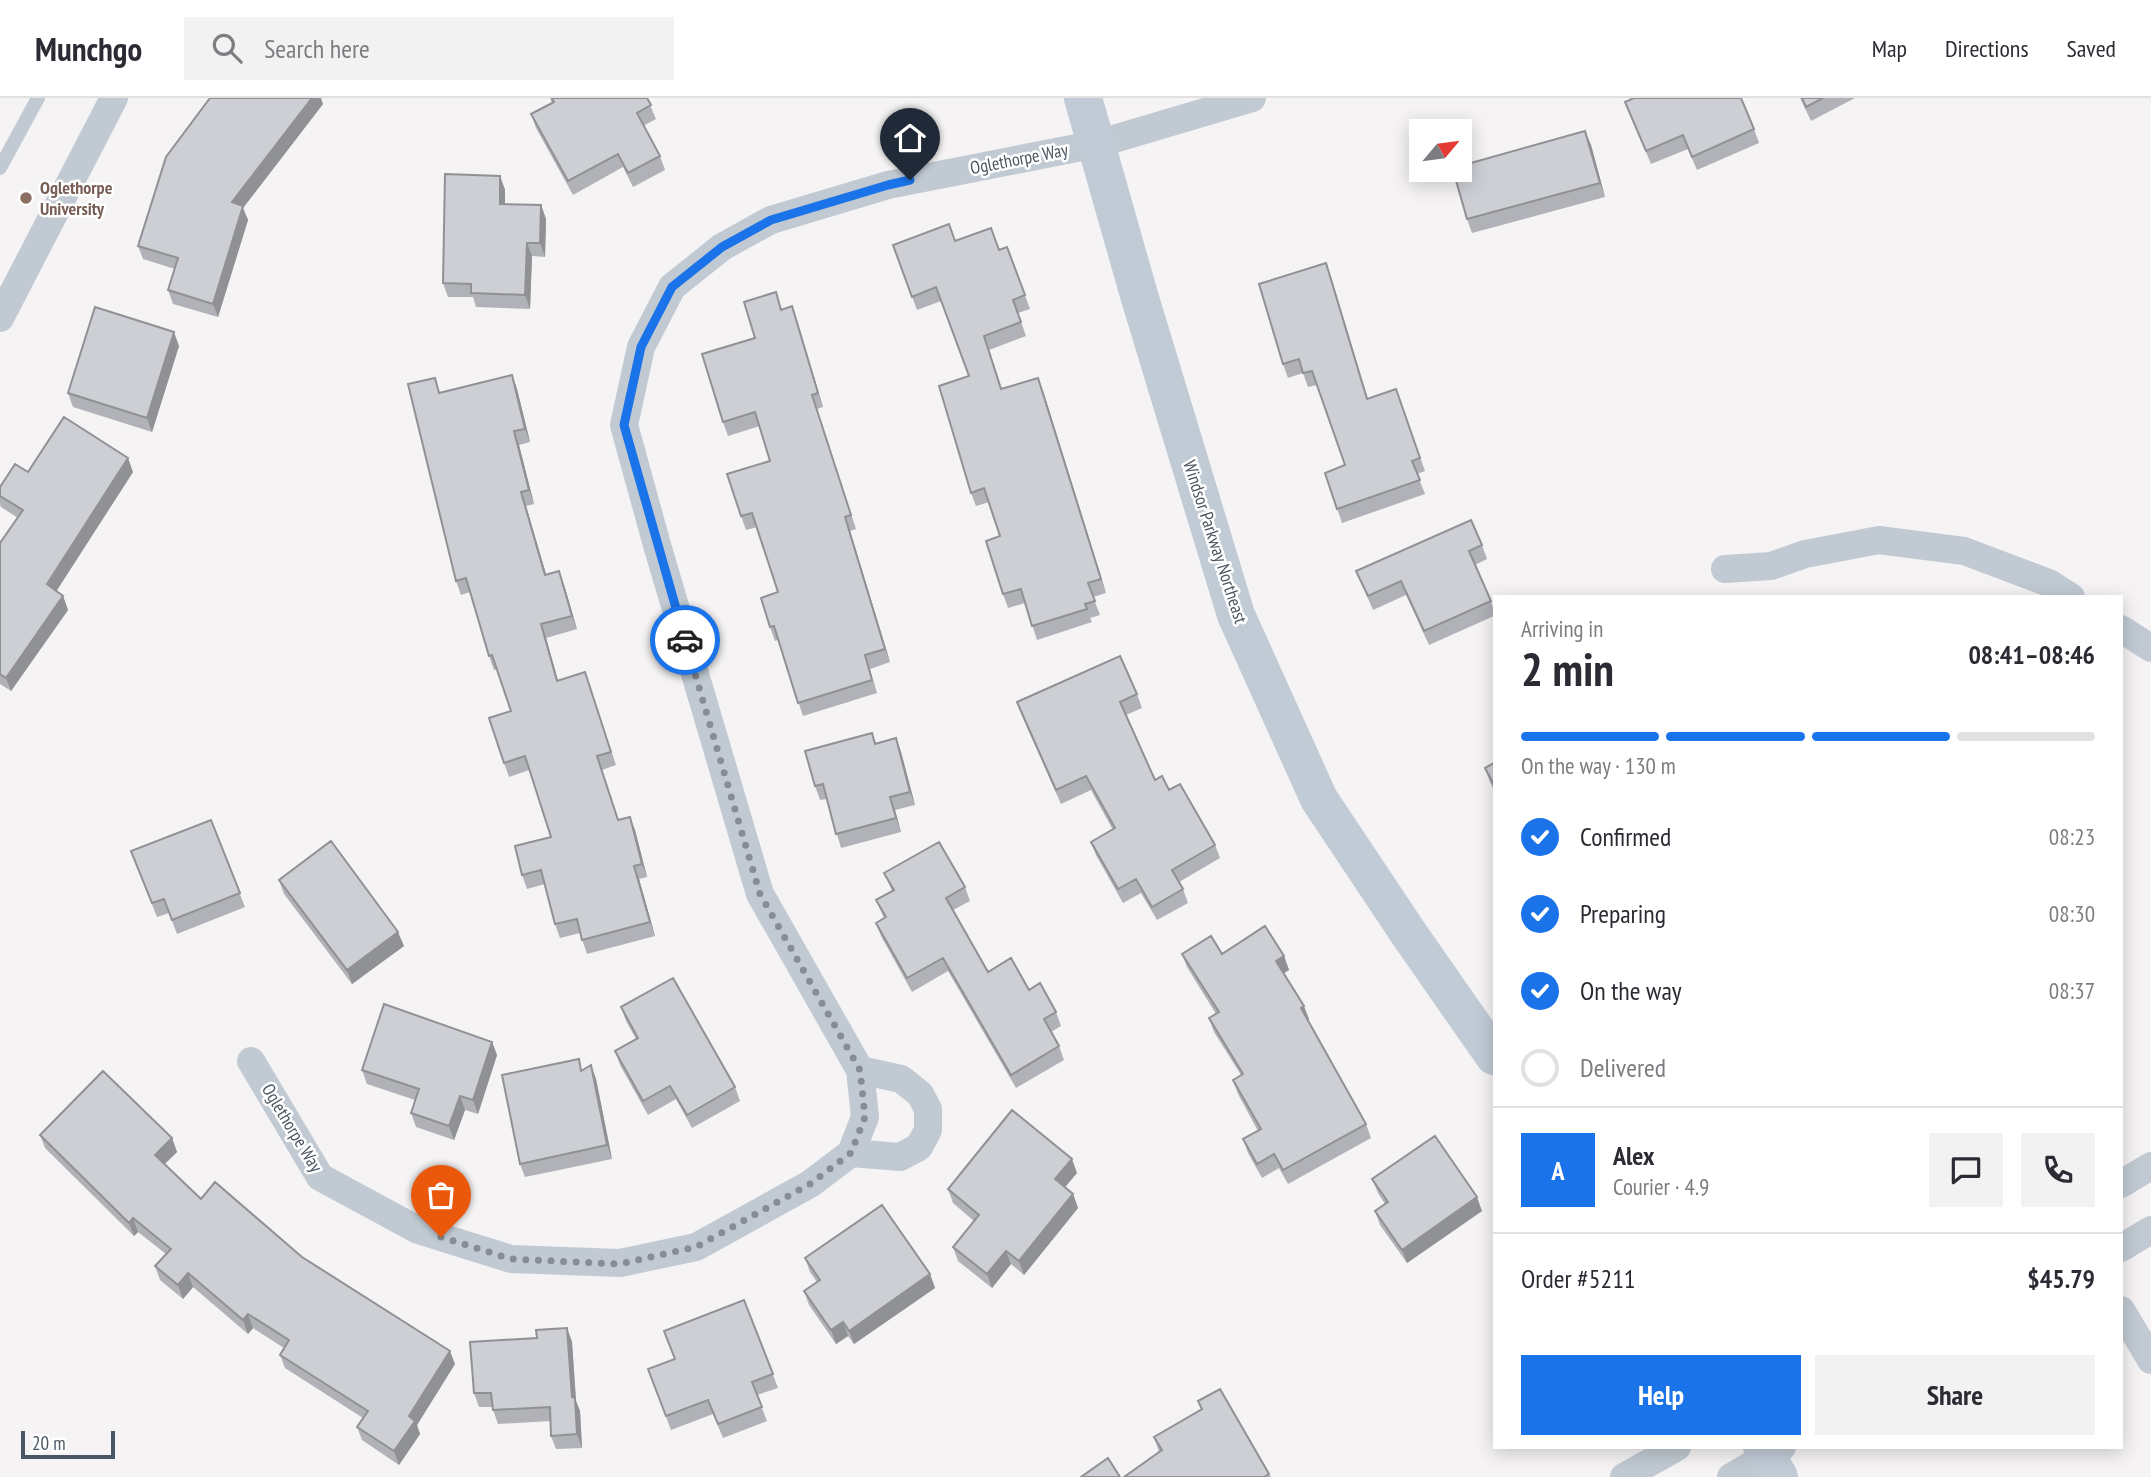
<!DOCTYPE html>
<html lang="en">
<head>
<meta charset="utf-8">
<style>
  body { margin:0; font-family:"PT Sans Narrow",sans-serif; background:#f2f2f3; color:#2b2b33; height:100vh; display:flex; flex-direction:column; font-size:26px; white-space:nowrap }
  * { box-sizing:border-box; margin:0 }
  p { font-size:23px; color:#7c7c81 }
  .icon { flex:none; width:38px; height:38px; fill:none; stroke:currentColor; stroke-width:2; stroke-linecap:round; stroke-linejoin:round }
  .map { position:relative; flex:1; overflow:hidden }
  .details { position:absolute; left:1493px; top:497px; width:630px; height:854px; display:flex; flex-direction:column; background:#fff; border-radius:0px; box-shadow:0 4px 18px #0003 }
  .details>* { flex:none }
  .needle { width:46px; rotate:61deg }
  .controls { position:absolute; left:1409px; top:21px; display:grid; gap:14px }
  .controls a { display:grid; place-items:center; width:63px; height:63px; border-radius:0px; background:#fff; box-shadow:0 4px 18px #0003; font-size:35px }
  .scale { position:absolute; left:21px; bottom:18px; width:94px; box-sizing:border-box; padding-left:7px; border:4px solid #4a5661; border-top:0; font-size:19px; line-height:24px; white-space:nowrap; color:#4a5661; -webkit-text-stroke:5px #fff; paint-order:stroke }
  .pin { position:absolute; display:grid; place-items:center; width:60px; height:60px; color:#fff; margin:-72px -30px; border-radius:50% 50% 50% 0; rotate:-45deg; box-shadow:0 0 7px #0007 }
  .pin .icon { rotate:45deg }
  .courier { position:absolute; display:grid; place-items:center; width:70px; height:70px; margin:-35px; border:5px solid #1a73e8; border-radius:50%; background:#fff; color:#222; box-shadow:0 2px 9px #0007 }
  .overview em { font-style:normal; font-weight:700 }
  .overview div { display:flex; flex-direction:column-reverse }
  .overview { display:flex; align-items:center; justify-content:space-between; height:119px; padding:0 28px }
  h1 { font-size:46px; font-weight:700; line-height:52px }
  .bar { display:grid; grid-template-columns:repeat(4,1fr); gap:10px 7px; align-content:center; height:84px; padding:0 28px }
  .bar i { height:9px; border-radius:5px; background:#e1e1e2 }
  .bar .on { background:#1a73e8 }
  .bar p { grid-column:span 4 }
  .line { display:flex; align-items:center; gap:18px; padding:0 28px; border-top:2px solid #e1e1e2 }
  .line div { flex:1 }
  .round { display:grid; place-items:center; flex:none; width:74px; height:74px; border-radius:0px; background:#f2f2f3 }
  ol { padding:0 28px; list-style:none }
  li { display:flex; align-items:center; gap:21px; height:77px }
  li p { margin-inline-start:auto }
  li .icon { padding:7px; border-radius:50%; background:#1a73e8; color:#fff; stroke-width:4 }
  li:last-child { color:#7c7c81 }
  li i { width:38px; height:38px; border:4px solid #e1e1e2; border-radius:50% }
  .button { display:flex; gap:14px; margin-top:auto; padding:14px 28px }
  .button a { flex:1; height:80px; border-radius:0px; background:#1a73e8; color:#fff; font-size:28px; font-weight:700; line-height:80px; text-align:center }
  .button a+a { background:#f2f2f3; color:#2b2b33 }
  header { display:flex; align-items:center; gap:42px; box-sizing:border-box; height:98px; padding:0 35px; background:#fff; border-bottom:2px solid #e1e1e2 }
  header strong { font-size:33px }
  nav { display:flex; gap:38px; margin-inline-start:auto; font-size:24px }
  .search { width:490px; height:63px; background:#f2f2f3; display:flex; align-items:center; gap:18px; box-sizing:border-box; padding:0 24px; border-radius:0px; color:#7c7c81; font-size:26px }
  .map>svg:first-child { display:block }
</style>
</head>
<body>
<header>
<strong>Munchgo</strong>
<div class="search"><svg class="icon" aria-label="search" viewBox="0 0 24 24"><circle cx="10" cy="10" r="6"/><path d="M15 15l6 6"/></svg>Search here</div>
<nav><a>Map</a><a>Directions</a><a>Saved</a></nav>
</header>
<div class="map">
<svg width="2151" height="1379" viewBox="0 0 2151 1379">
  <rect width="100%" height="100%" fill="#f5f3f3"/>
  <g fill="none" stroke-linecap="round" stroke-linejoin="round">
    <!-- lane -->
    <path stroke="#c1cad2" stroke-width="14" d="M 0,70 L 38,0"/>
    <!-- street -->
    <path stroke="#c1cad2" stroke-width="28" d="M 0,220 L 114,0
      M 1725,471 L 1771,468 L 1805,456 L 1879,442 L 1964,453 L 2049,485 L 2071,499
      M 2121,531 L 2151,550
      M 251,963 L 320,1079 L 418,1132 L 511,1161 L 620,1165 L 696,1149 L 810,1086 L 851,1055 L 865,1019 L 860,972 L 760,796 L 657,447 L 624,327 L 641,249 L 672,189 L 722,149 L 771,122 L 888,87 L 1097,46 L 1252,0
      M 851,1055 L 900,1059 L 919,1049 L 928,1032 L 928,1011 L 920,996 L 901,981 L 860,972
      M 2121,1086 L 2151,1068
      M 2121,1150 L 2151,1132
      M 2121,1212 L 2151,1262
      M 1624,1379 L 1677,1349
      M 1731,1379 L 1782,1349"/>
    <!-- secondary -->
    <path stroke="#c1cbd6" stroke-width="38" d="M 1083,0 L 1139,197 L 1236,517 L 1319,701 L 1409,836 L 1494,958
      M 1762,1349 L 1779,1379"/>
  </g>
  <!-- wall -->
  <path fill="#b0b2b7" d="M 550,0 L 647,0 L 656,21 L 643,28 L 660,58 L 665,72 L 633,89 L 623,69 L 573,97 L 536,30 L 531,16 L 552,5 Z
    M 1800,0 L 1855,0 L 1811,23 Z
    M 1625,4 L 1754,31 L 1759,45 L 1697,72 L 1688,51 L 1651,66 Z
    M 323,6 L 243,110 L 248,122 L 218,219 L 173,206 L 168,192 L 175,171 L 143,161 L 138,148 Z
    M 1585,33 L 1591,47 L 1605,99 L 1472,135 L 1467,121 Z
    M 500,78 L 505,92 L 505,106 L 541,107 L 546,121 L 545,159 L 532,158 L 530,211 L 476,209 L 473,199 L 448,199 L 443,185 Z
    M 955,143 L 999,152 L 1007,149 L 1030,211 L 1018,215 L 1026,238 L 989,252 L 1002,291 L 1043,293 L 1106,495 L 1093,499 L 1100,517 L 1090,520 L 1092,524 L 1037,542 L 1025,505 L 1008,510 L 1003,496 L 1000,438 L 989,404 L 976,408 L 971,395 L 969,279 L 941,203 L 917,212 L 893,147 Z
    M 1326,165 L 1368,301 L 1396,291 L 1425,373 L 1417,376 L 1425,396 L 1342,425 L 1325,375 L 1345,367 L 1317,287 L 1308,289 L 1303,275 L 1288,280 L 1283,266 Z
    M 792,208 L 823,309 L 817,311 L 856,431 L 850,433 L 890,564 L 870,571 L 877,595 L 803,618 L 778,542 L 775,543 L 770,529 L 778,494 L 757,429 L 746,432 L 741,418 L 770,363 L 760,328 L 728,338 L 723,324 L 755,240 L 782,212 Z
    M 179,248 L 152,334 L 73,309 L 68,295 Z
    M 512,277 L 517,291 L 530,344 L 519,347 L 534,406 L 526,408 L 546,476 L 564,487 L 577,531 L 546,540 L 558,583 L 585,574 L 616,667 L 602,672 L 618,721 L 635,732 L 647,779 L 639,781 L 655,838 L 587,856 L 580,835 L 560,840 L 555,826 L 545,786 L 527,791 L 522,777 L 551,739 L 529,672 L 509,679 L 504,665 L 511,613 L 497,571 L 494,572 L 489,558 L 470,494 L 461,497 L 456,483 L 441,295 Z
    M 28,374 L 133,374 L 56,493 L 63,498 L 68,512 L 11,593 L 0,586 L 0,445 L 18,420 L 1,409 L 0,406 L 0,389 Z
    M 1482,447 L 1487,461 L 1475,467 L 1491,503 L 1494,513 L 1494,518 L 1429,547 L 1406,497 L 1373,512 L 1356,473 Z
    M 1137,596 L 1142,610 L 1126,617 L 1155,682 L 1169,692 L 1215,747 L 1220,760 L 1179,784 L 1183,791 L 1188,805 L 1157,822 L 1141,795 L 1123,805 L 1096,757 L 1091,744 L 1113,732 L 1091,692 L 1061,706 L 1022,618 L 1017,604 Z
    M 872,635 L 876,645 L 896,640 L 901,654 L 915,707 L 895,712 L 901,734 L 841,750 L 827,701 L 820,702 L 815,688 Z
    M 1494,665 L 1494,692 L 1490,684 L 1485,670 Z
    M 211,722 L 245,809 L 177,836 L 169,815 L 157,819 L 131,753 Z
    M 884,775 L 965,789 L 970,803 L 953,812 L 988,874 L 1029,892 L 1056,914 L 1061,928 L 1051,934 L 1059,948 L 1064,962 L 1016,990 L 948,873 L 912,894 L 881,838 L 876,825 L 884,820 L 876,802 L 892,793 Z
    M 279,782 L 404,848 L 352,886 L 284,796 Z
    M 1182,856 L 1222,856 L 1284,858 L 1289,872 L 1284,875 L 1309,921 L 1308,923 L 1366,1026 L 1371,1040 L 1288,1086 L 1279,1070 L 1262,1080 L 1248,1055 L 1243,1041 L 1258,1033 L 1238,996 L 1233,982 L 1241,977 L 1214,934 L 1209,920 L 1216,916 L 1187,869 Z
    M 621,909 L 735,989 L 740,1003 L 692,1030 L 676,1001 L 648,1017 L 620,967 L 615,953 L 636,941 L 626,923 Z
    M 492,944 L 497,957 L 478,1016 L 465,1012 L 454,1042 L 416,1029 L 411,1015 L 415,1002 L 367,986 L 362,972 Z
    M 591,967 L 596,981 L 612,1061 L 525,1079 L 520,1066 L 583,972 Z
    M 40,1037 L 172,1040 L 177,1054 L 165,1066 L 201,1101 L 302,1159 L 455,1266 L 417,1327 L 420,1336 L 399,1367 L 362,1342 L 357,1329 L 363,1320 L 285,1270 L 280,1257 L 284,1250 L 253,1230 L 248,1236 L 193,1189 L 183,1201 L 160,1182 L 155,1168 L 166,1156 L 138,1134 L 134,1138 L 45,1050 Z
    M 1077,1075 L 1065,1089 L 1073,1096 L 1078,1110 L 1024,1177 L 1011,1166 L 992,1190 L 958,1163 L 953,1149 L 974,1123 L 953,1105 L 948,1091 Z
    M 1372,1081 L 1482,1113 L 1407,1165 L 1380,1127 L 1375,1113 L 1385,1106 L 1378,1095 Z
    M 805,1160 L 930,1176 L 935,1190 L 854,1246 L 848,1238 L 836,1246 L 809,1207 L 804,1193 L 817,1184 L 810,1174 Z
    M 744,1202 L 778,1290 L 757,1297 L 767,1323 L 723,1340 L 713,1316 L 671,1332 L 648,1271 L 674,1261 Z
    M 567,1230 L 572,1244 L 576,1303 L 580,1313 L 582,1350 L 556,1351 L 551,1338 L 551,1323 L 498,1326 L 492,1309 L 479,1309 L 474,1295 L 537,1240 Z
    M 1198,1303 L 1269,1376 L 1271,1379 L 1124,1379 L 1159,1354 L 1154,1339 L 1201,1312 Z"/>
  <!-- shaded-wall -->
  <path fill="#909195" d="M 312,0 L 321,0 L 323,6 L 243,110 L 248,122 L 218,219 L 213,206 L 232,104 Z
    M 1585,33 L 1591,47 L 1605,99 L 1600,85 Z
    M 500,78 L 505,92 L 505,119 L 500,106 Z
    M 541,107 L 546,121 L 545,159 L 540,145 Z
    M 527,145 L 532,158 L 530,211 L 525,197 Z
    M 1326,165 L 1331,179 L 1372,315 L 1367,301 Z
    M 792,208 L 797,222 L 823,309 L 818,295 Z
    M 174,234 L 179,248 L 152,334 L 147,320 Z
    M 512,277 L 517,291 L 530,344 L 525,331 Z
    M 1038,280 L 1043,293 L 1106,495 L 1101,481 Z
    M 514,333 L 519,347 L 534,406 L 529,392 Z
    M 128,360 L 133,374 L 52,500 L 47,486 Z
    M 521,394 L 526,408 L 550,490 L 545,477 Z
    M 845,419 L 850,433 L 890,564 L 885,551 Z
    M 559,473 L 564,487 L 577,531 L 572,518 Z
    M 63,498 L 68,512 L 11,593 L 6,580 Z
    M 541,526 L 546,540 L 562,597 L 557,583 Z
    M 896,640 L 901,654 L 915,707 L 910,694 Z
    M 890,699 L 895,712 L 901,734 L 896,720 Z
    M 630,719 L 635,732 L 647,779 L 642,766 Z
    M 634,768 L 639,781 L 655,838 L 650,824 Z
    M 398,834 L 404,848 L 352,886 L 347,872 Z
    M 1284,858 L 1289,872 L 1281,877 L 1276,863 Z
    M 1304,908 L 1309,921 L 1306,924 L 1301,910 Z
    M 492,944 L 497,957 L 478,1016 L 473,1002 Z
    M 591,967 L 596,981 L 612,1061 L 607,1047 Z
    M 460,998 L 465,1012 L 454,1042 L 449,1028 Z
    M 172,1040 L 177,1054 L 160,1070 L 155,1057 Z
    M 1072,1061 L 1077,1075 L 1060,1095 L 1055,1081 Z
    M 1073,1096 L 1078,1110 L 1024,1177 L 1019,1163 Z
    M 1477,1099 L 1482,1113 L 1407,1165 L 1402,1152 Z
    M 133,1120 L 138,1134 L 134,1138 L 129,1125 Z
    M 1006,1153 L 1011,1166 L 992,1190 L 987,1176 Z
    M 188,1175 L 193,1189 L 183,1201 L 178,1187 Z
    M 930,1176 L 935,1190 L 854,1246 L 849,1233 Z
    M 248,1216 L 253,1230 L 248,1236 L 243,1222 Z
    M 843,1224 L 848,1238 L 836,1246 L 831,1232 Z
    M 567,1230 L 572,1244 L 576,1303 L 580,1313 L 582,1350 L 577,1336 L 572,1299 Z
    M 450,1253 L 455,1266 L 417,1327 L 420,1336 L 399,1367 L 394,1353 L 409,1318 Z"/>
  <!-- building -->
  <path fill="#cdcfd5" stroke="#909195" stroke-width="2" d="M 210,0 L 312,0 L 232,104 L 243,108 L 213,206 L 168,192 L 178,160 L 138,148 L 166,59 Z
    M 552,0 L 647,0 L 651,7 L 637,15 L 660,58 L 628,75 L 618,56 L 568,83 L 531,16 L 554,4 Z
    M 1634,0 L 1741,0 L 1754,31 L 1692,59 L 1683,37 L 1646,53 L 1625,4 Z
    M 1802,0 L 1823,0 L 1806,9 Z
    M 1585,33 L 1600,85 L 1467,121 L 1453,72 L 1460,72 L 1460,68 Z
    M 445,76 L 500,78 L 500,106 L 541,107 L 540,145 L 527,145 L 525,197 L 471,195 L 471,186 L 443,185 Z
    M 949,126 L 955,143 L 991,130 L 999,152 L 1007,149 L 1025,197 L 1013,202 L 1021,224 L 984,238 L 1001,291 L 1038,280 L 1101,481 L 1088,485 L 1095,503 L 1085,506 L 1087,511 L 1032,528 L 1021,491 L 1003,496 L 986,443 L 1000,438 L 984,390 L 971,395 L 939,288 L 969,278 L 936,189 L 912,199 L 893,147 Z
    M 1326,165 L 1367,301 L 1396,291 L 1420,360 L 1412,363 L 1420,382 L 1337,411 L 1325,375 L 1345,367 L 1312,273 L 1303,275 L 1299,261 L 1283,266 L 1259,186 Z
    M 776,194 L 781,212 L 792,208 L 818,295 L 812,297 L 851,417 L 845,419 L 885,551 L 865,557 L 872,582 L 798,605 L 774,528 L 770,529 L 761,500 L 778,494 L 752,415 L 741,418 L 727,376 L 770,363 L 755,314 L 723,324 L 702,256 L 755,240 L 744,204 Z
    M 95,209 L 174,234 L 147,320 L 68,295 Z
    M 512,277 L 525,331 L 514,333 L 529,392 L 521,394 L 545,477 L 559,473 L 572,518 L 541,526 L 557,583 L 585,574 L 611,654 L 597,658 L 618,722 L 630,719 L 642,766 L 634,768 L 650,824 L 582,842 L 577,821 L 555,826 L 541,772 L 522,777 L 515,748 L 551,739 L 525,658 L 504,665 L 489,620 L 511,613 L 492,557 L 489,558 L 466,480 L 456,483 L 408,286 L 435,280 L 439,295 Z
    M 64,319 L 128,360 L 47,486 L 63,498 L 6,580 L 0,576 L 0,445 L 23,412 L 0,398 L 0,389 L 15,366 L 28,374 Z
    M 1471,422 L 1482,447 L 1469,453 L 1491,503 L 1424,533 L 1401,483 L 1368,498 L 1356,473 Z
    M 1120,558 L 1137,596 L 1120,604 L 1155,682 L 1162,678 L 1169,692 L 1180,686 L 1215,747 L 1172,772 L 1183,791 L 1152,809 L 1136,781 L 1118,791 L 1091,744 L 1115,730 L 1086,678 L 1056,692 L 1017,604 Z
    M 872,635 L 875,646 L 896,640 L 910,694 L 890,699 L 896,720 L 836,736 L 823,686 L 815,688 L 805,653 Z
    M 1494,665 L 1494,687 L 1485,670 Z
    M 211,722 L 240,795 L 172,822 L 164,801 L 152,805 L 131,753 Z
    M 331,743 L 398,834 L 347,872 L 279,782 Z
    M 939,744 L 965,789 L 946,800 L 988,874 L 1011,860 L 1029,892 L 1040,885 L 1056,914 L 1044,921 L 1059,948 L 1011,977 L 943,860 L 907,880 L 876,825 L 886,819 L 876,802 L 894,792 L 884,775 Z
    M 1265,828 L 1284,858 L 1276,863 L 1304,908 L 1301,910 L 1366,1026 L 1283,1072 L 1274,1056 L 1257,1066 L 1243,1041 L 1261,1031 L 1233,982 L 1243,976 L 1209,920 L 1219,914 L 1182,856 L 1211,838 L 1222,856 Z
    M 673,880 L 735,989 L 687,1017 L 670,988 L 643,1003 L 615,953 L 638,940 L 621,909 Z
    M 384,906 L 492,944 L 473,1002 L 460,998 L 449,1028 L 411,1015 L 419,991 L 362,972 Z
    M 579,961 L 581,973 L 591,967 L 607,1047 L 520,1066 L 502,977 Z
    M 103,973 L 172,1040 L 155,1057 L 201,1101 L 215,1084 L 302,1159 L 450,1253 L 409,1318 L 415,1323 L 394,1353 L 357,1329 L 368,1313 L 280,1257 L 289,1242 L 248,1216 L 243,1222 L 188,1175 L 178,1187 L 155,1168 L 171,1151 L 133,1120 L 129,1125 L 40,1037 Z
    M 1012,1012 L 1072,1061 L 1055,1081 L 1073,1096 L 1019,1163 L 1006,1153 L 987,1176 L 953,1149 L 979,1117 L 948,1091 Z
    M 1435,1038 L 1477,1099 L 1402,1152 L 1375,1113 L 1388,1104 L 1372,1081 Z
    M 882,1107 L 930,1176 L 849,1233 L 843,1224 L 831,1232 L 804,1193 L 820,1182 L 805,1160 Z
    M 744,1202 L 773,1276 L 752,1284 L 762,1309 L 718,1326 L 708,1302 L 666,1318 L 648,1271 L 675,1261 L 664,1233 Z
    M 567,1230 L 572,1299 L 575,1300 L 577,1336 L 551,1338 L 550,1309 L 493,1312 L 491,1295 L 474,1295 L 470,1244 L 537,1240 L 536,1232 Z
    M 1220,1291 L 1269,1376 L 1264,1379 L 1124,1379 L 1162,1352 L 1154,1339 L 1202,1311 L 1198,1303 Z
    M 1108,1360 L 1120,1379 L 1081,1379 Z"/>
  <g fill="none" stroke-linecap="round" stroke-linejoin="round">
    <!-- done -->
    <path stroke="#868d94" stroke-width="7" stroke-dasharray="0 12.6" d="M 441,1139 L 511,1161 L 620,1166 L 696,1149 L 810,1086 L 851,1055 L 865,1019 L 860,972 L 760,796 L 685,542"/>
    <!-- route -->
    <path stroke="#1a73e8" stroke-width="9" d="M 685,542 L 624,327 L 641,249 L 672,189 L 722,149 L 771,122 L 888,87 L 910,82"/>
  </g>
  <!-- markers -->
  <circle fill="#8d6e63" stroke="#fff" stroke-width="2.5" cx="26" cy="100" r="7"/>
  <g text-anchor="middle" stroke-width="5" stroke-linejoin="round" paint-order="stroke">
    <!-- street labels -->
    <g font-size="18" fill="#4a5661" stroke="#fff">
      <text transform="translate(1019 61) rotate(-11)" y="6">Oglethorpe Way</text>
      <text transform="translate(1215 444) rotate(72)" y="6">Windsor Parkway Northeast</text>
      <text transform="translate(292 1030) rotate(59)" y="6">Oglethorpe Way</text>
    </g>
    <!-- education labels -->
    <g font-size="18" font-weight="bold" fill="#785e54" stroke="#fff" text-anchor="start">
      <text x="40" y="96">Oglethorpe<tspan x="40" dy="21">University</tspan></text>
    </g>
  </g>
</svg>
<div class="controls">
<a><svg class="needle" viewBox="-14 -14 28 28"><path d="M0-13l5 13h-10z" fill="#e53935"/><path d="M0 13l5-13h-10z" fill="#7c7c81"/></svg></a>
</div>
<div class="scale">20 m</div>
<div class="pin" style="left:441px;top:1139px;background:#ea580c"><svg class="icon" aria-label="bag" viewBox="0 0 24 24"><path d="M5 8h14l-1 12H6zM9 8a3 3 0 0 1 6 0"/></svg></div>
<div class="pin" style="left:910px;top:82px;background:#1f2937"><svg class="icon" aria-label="home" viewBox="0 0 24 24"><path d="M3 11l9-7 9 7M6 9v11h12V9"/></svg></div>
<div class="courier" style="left:685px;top:542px"><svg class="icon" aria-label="car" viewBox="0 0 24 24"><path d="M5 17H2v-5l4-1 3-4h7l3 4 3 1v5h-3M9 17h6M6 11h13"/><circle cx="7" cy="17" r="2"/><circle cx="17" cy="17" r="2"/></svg></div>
<section class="details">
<div class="overview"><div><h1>2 min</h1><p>Arriving in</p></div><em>08:41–08:46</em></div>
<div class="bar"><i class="on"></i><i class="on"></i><i class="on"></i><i></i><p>On the way · 130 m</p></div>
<ol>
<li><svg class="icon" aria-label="check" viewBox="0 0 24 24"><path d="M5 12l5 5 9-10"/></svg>Confirmed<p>08:23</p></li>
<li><svg class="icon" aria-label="check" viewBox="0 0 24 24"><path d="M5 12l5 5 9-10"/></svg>Preparing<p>08:30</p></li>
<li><svg class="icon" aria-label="check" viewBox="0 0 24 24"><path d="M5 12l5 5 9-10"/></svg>On the way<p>08:37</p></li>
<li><i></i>Delivered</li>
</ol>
<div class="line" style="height:126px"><b class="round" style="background:#1a73e8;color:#fff">A</b><div><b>Alex</b><p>Courier · 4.9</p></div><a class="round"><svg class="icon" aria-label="chat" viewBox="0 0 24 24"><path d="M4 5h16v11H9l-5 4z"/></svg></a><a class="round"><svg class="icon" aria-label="phone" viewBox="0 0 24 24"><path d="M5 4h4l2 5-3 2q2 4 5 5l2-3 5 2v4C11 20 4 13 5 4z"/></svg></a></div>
<div class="line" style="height:91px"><div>Order #5211</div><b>$45.79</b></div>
<div class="button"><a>Help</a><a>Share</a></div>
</section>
</div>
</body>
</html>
